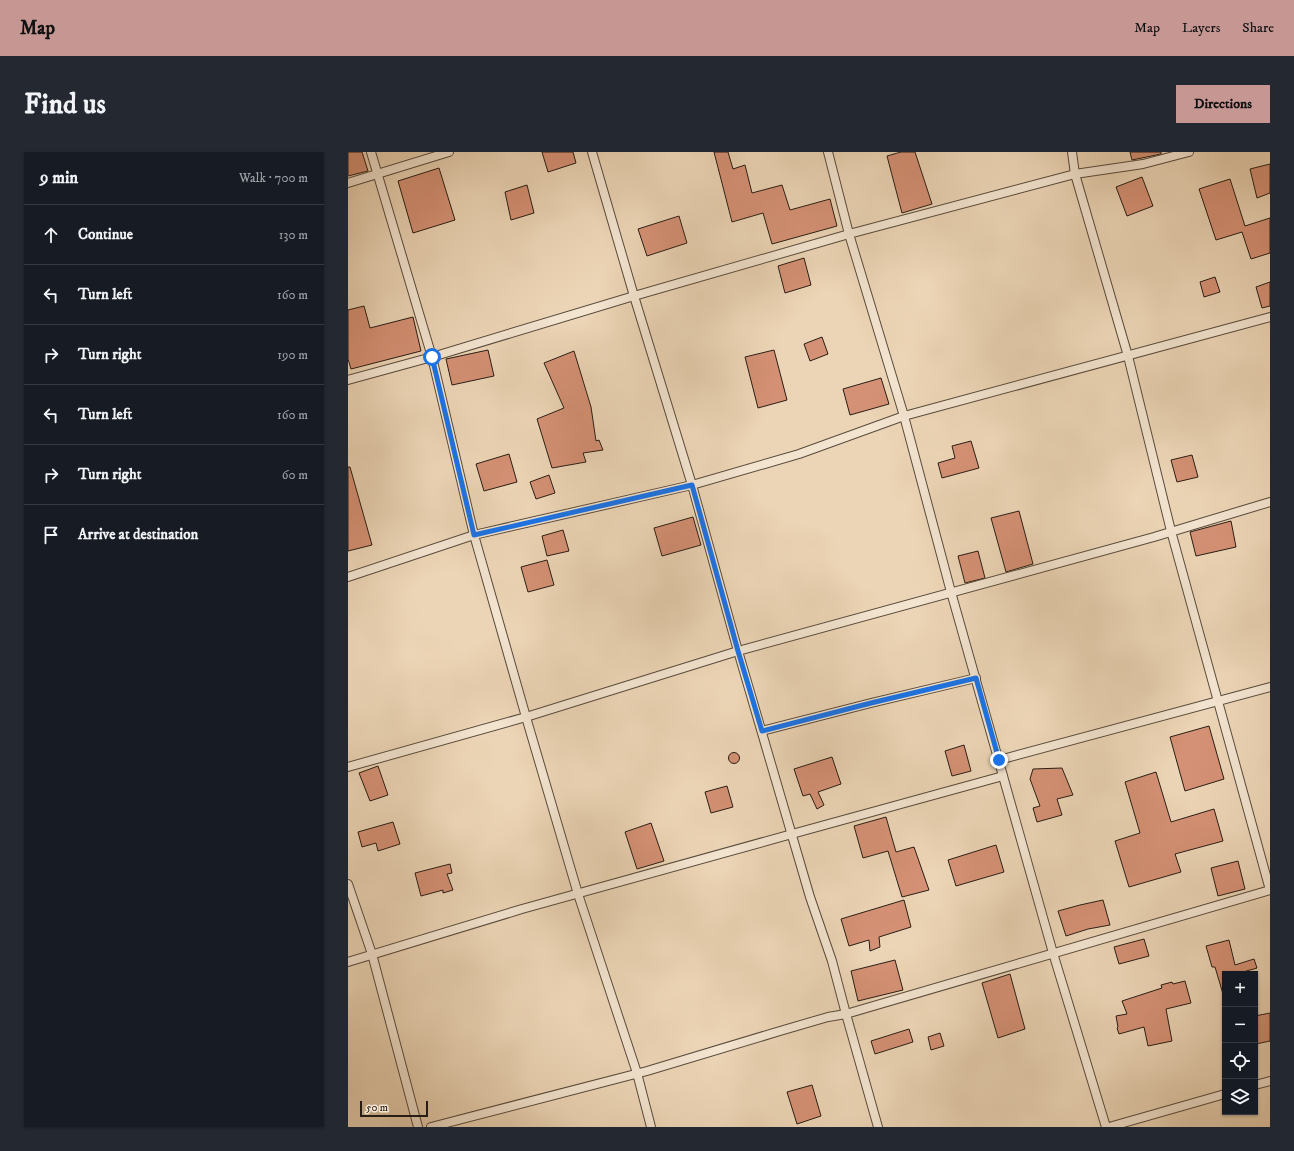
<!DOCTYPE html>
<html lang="en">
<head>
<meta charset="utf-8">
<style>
  body { margin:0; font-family:"IM FELL DW Pica",serif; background:#242831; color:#f1f3f6 }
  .controls { position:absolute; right:12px; bottom:12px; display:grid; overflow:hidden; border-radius:0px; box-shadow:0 1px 3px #0004 }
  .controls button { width:36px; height:36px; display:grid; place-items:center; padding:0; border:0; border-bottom:1px solid #363941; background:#171b24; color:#f1f3f6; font:20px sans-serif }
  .scale { position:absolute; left:12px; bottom:10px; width:68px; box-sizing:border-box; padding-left:4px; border:2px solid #281d14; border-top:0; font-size:11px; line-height:14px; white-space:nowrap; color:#281d14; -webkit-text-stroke:3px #f3e4d0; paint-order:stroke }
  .stop { position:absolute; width:12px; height:12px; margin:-9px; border:3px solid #1a73e8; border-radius:50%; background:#fff }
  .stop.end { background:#1a73e8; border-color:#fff; box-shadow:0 1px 4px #0008 }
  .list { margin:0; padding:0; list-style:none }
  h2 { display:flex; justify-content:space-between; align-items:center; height:52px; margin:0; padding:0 16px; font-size:17px }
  h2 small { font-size:13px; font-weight:400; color:#9ea1a6 }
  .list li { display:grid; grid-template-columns:26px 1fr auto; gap:12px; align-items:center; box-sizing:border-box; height:60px; padding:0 16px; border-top:1px solid #363941 }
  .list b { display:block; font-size:15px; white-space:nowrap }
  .list em { font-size:13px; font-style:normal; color:#9ea1a6 }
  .icon { flex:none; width:22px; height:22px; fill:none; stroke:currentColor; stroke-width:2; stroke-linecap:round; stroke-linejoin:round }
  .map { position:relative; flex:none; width:922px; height:975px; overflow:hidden; border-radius:0px }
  header { display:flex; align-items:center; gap:24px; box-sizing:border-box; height:56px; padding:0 20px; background:#c59692; color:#111 }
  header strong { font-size:19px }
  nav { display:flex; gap:22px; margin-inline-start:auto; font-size:14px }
  .intro { display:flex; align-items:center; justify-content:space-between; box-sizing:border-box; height:96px; padding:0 24px }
  h1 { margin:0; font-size:28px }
  .button { padding:10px 18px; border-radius:0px; background:#c59692; color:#111; font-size:14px; font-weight:700 }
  main { display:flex; gap:24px; padding:0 24px }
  aside { flex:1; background:#171b24; border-radius:0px; box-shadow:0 1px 3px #0004 }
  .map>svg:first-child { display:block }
  .building { fill:#d59175; stroke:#281d14 }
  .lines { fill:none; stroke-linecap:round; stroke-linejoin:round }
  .minor-casing { stroke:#594b3c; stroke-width:10 }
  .minor { stroke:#f3e4d0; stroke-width:8 }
  .route { stroke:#1a73e8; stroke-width:5 }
</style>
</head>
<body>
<header>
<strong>Map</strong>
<nav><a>Map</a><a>Layers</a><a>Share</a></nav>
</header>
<div class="intro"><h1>Find us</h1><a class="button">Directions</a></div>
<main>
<aside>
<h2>9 min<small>Walk · 700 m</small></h2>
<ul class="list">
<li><svg class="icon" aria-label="ahead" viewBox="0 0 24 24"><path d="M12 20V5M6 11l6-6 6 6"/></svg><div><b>Continue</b></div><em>130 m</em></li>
<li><svg class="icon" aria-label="left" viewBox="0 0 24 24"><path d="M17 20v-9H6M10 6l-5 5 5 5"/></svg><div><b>Turn left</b></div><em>160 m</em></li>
<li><svg class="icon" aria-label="right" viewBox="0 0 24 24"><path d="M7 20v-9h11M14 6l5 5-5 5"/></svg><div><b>Turn right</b></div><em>190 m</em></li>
<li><svg class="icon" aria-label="left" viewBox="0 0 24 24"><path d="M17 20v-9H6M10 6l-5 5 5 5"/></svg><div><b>Turn left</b></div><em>160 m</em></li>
<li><svg class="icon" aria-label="right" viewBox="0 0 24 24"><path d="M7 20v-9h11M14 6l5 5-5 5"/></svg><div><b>Turn right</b></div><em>60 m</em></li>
<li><svg class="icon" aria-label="arrive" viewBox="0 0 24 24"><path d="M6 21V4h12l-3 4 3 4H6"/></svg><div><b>Arrive at destination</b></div></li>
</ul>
</aside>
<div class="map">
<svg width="922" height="975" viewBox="0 0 922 975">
  <rect width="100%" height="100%" fill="#ecd5b6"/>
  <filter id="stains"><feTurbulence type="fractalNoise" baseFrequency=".005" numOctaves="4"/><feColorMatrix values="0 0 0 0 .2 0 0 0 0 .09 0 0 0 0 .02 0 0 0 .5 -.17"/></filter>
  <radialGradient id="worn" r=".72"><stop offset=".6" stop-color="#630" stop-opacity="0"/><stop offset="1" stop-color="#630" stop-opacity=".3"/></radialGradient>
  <g class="building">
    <path d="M0,0H14L20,19L0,24Z"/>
    <path d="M194,0H225L228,11L200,20Z"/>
    <path d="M366,0H380L385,17L397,13L404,41L434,33L442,58L482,47L489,74L424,92L415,61L384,70Z"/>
    <path d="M553,0H567L584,52L554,61L539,4Z"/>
    <path d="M782,0H813V2L784,8Z"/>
    <path d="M922,12V41L909,46L902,17Z"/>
    <path d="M91,16L107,68L65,81L50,29Z"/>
    <path d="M794,25L805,54L779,64L768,35Z"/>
    <path d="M882,27L897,74L922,66V101L903,107L894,80L868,88L851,37Z"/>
    <path d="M179,33L186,61L163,68L157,40Z"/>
    <path d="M331,64L339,91L299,104L290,77Z"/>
    <path d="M456,106L463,133L437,141L430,114Z"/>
    <path d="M867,125L872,140L856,145L852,130Z"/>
    <path d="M922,130V154L914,156L908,135Z"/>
    <path d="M16,154L22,176L65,165L73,199L3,217L0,207V158Z"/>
    <path d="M474,185L480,202L462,209L456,192Z"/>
    <path d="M140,198L146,224L104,233L98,207Z"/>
    <path d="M426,198L439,248L410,256L397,205Z"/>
    <path d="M226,199L243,255L248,289L251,288L255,298L235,301L238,310L204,316L189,267L216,256L196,211Z"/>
    <path d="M533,226L541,252L502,263L495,237Z"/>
    <path d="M623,289L631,316L594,326L590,311L607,306L604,294Z"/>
    <path d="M161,302L169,330L136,339L128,312Z"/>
    <path d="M844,303L850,325L829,330L823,308Z"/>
    <path d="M0,315H2L24,393L0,399Z"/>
    <path d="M201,323L207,341L188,347L182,330Z"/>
    <path d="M671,359L685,412L658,420L643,366Z"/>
    <path d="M345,365L353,393L314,404L306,376Z"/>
    <path d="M883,369L888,395L848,404L842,380Z"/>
    <path d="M215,378L221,399L199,404L194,384Z"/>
    <path d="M630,399L637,426L617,431L610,404Z"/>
    <path d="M199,408L206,433L180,440L173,415Z"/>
    <path d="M861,574L876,627L837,639L822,585Z"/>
    <path d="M616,593L623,619L604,624L597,599Z"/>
    <circle cx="386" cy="606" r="5.5"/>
    <path d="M484,605L493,632L470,640L476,653L469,657L462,642L455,644L446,617Z"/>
    <path d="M30,614L40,643L22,649L11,621Z"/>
    <path d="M714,616L725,643L709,647L714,663L689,670L685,656L692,654L682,627L685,617Z"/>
    <path d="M808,620L823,670L866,657L875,689L827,702L833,720L781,735L767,689L792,681L777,630Z"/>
    <path d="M379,634L385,655L363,661L357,640Z"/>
    <path d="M538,665L548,700L566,695L581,738L554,745L540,699L515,706L506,674Z"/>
    <path d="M45,670L52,692L30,699L28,691L14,695L10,680Z"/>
    <path d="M303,671L316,709L289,717L277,680Z"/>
    <path d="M648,693L656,720L608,734L600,708Z"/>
    <path d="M890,709L897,737L870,744L863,716Z"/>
    <path d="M102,712L104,721L99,722L105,738L95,741V738L73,744L67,721Z"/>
    <path d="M556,748L563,775L531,785L532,795L522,799L521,788L501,794L493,767Z"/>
    <path d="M755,748L762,773L740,777L718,784L710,759L732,753Z"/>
    <path d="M796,787L801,804L771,812L766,795Z"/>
    <path d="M881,788L887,813L906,807L909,816L888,822H877V842H875L867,815H864L858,794Z"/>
    <path d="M547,808L555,838L510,849L503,819Z"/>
    <path d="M662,822L677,877L650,886L634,831Z"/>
    <path d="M837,829L843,851L818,857L824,889L800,894L796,875L771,882L769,876L770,875L768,864L779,862L774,849L814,836L813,833L824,830L825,832Z"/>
    <path d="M922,861V889L908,892L907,887V864Z"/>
    <path d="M561,877L565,890L527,902L523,889Z"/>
    <path d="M592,881L596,894L583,898L580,885Z"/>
    <path d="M464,933L473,964L449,972L439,940Z"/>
  </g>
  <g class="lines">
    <g class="minor-casing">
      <g id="minor">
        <path d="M23,0L84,205L126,383L178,565L230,742L289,921L303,975"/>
        <path d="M244,0L286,144L344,333L390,499L462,745L484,809L498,862L530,975"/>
        <path d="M480,0L501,82L556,264L603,440L705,801L758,975"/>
        <path d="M724,0L727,22L780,204L823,379L922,738"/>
        <path d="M0,31L101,0"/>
        <path d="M0,228L84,205L286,144L501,82L727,22L795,12L841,0"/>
        <path d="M0,425L126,383L344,333L451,302L556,264L922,165"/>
        <path d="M414,579L523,551L628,526"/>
        <path d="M651,608L922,535"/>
        <path d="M0,615L178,565L390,499L806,385L922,350"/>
        <path d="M0,732L24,802L70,975"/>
        <path d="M0,810L174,757L444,682L655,624"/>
        <path d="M907,933L922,929"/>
        <path d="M83,975L299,919L432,879L480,865L498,862L922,738"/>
        <path d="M761,975L877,942"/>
      </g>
    </g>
    <use href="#minor" class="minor"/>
  </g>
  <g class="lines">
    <path class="route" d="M84,205L126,383L344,333L390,499L414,579L523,551L628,526L651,608"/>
  </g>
  <rect width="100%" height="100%" filter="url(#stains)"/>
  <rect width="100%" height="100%" fill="url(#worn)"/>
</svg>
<div class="controls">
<button>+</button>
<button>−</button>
<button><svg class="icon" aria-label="locate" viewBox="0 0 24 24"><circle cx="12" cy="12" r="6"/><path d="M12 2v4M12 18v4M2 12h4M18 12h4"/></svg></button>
<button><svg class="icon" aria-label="layers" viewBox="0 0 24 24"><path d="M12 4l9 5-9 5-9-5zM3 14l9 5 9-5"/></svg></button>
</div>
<div class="scale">50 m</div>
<div class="stop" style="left:84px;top:205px"></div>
<div class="stop end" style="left:651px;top:608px"></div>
</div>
</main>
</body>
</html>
